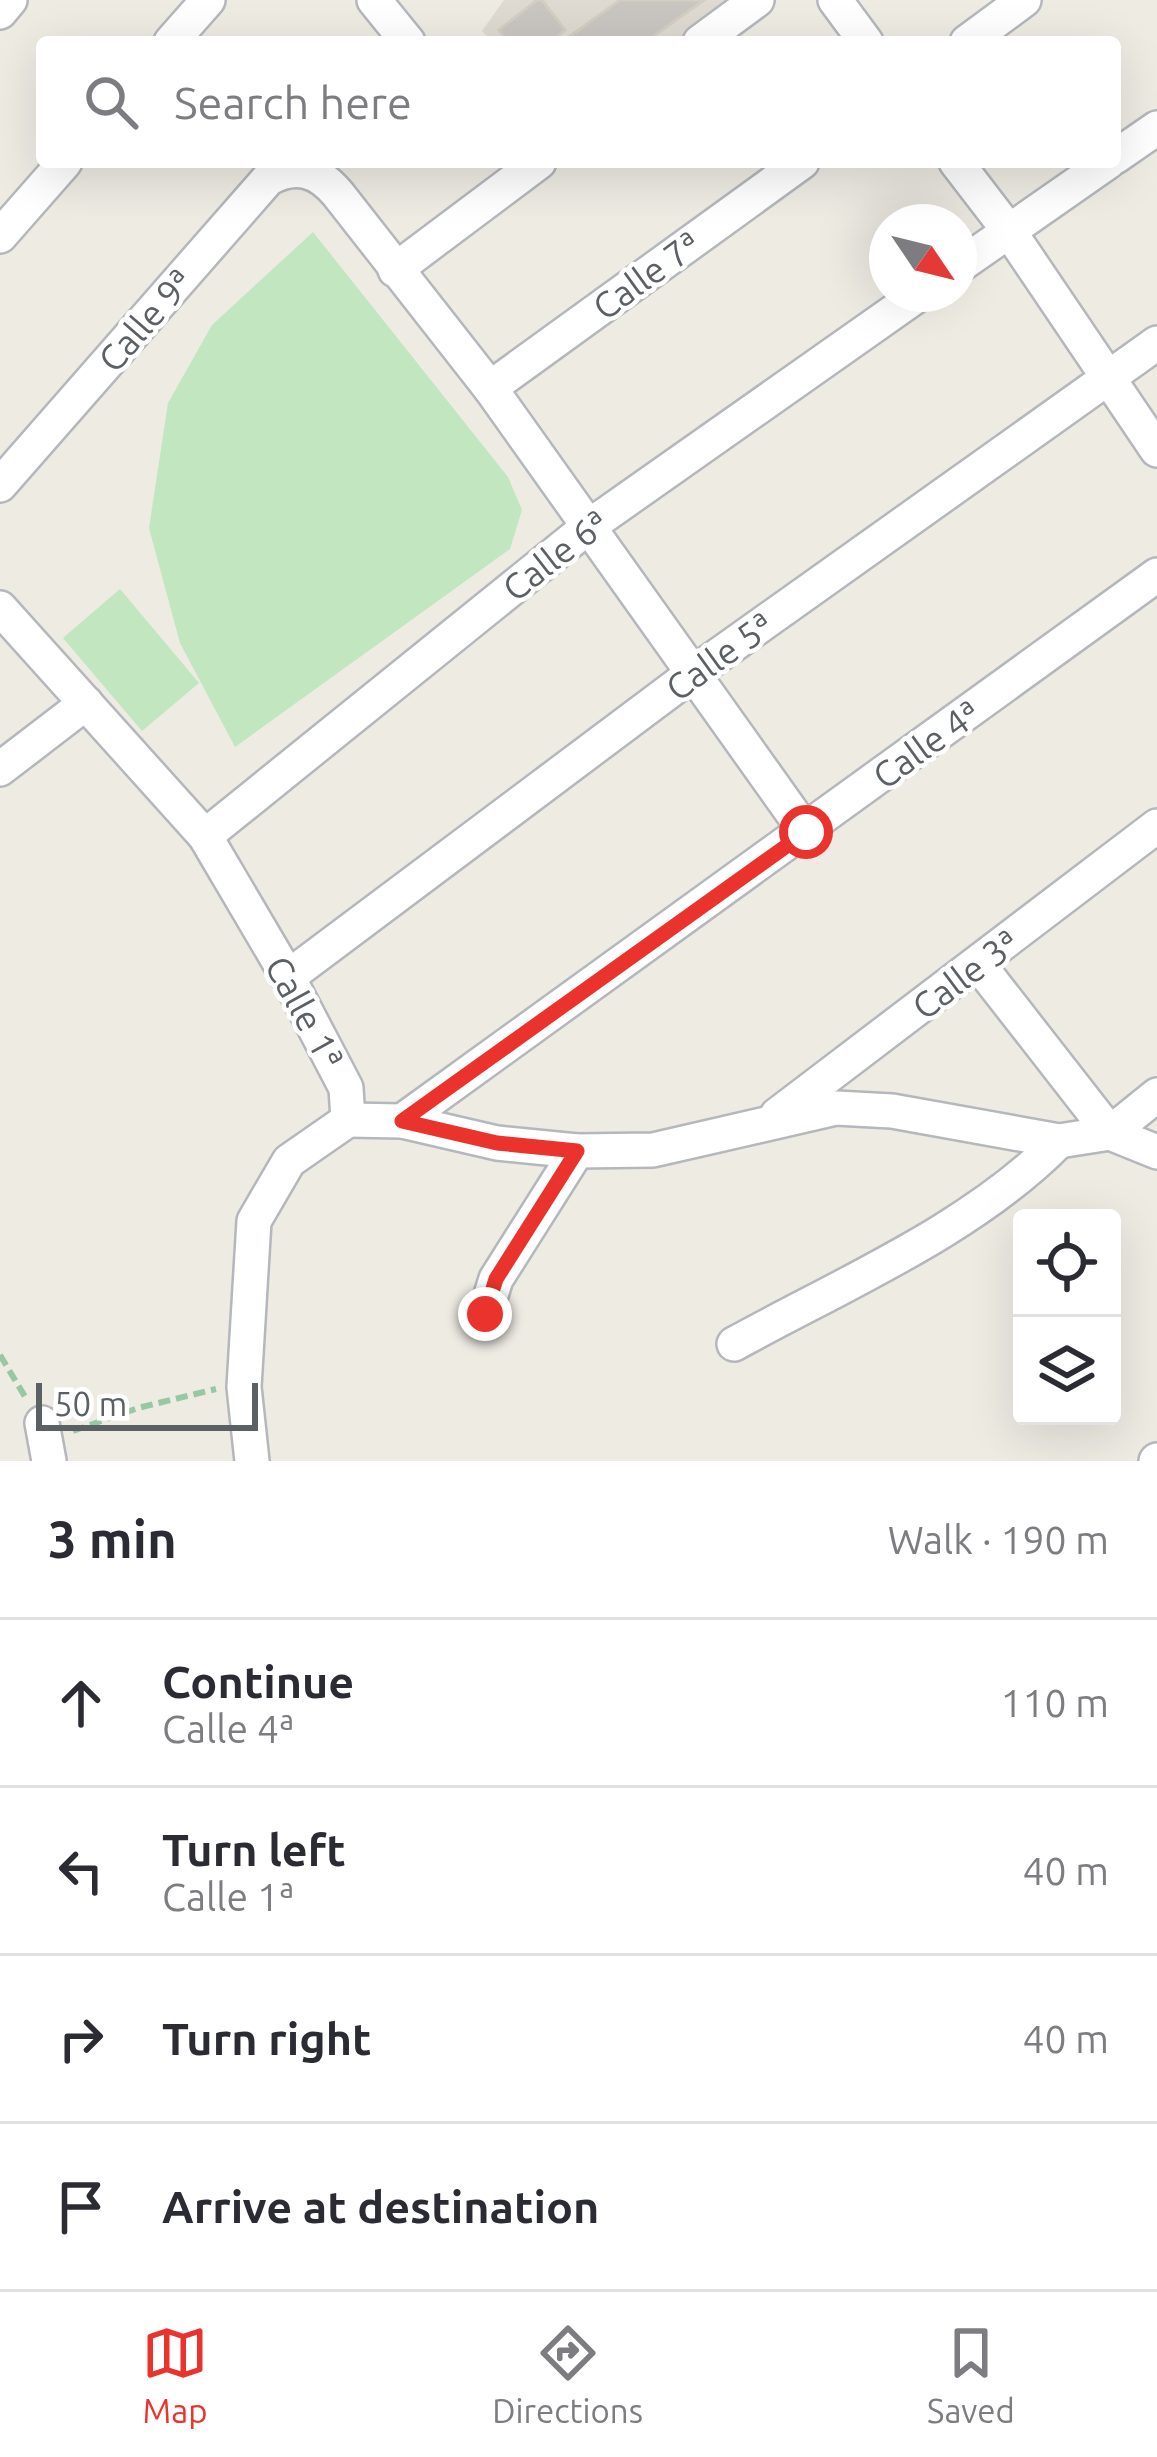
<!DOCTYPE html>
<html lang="en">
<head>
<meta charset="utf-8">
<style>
  body { margin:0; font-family:Ubuntu,sans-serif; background:#f2f2f3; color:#2b2b33 }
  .controls { position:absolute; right:36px; bottom:36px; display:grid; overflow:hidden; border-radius:12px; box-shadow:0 12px 48px #0002 }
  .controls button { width:108px; height:108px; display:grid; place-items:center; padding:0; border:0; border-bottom:3px solid #e1e1e2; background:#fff; color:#2b2b33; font:60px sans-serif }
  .compass { position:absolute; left:869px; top:204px; width:108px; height:108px; border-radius:50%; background:#fff; box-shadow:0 12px 48px #0002; rotate:125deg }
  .scale { position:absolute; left:36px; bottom:30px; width:222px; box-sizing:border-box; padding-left:12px; border:6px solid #5b6064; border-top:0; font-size:33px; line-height:42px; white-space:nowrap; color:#5b6064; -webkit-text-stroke:9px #fff; paint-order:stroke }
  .stop { position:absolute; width:36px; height:36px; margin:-27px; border:9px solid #ea332d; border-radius:50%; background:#fff }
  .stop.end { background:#ea332d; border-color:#fff; box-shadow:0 3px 12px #0008 }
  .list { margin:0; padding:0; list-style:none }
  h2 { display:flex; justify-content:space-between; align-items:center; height:156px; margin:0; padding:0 48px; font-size:51px }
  h2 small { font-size:39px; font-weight:400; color:#7c7c81 }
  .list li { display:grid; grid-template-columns:78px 1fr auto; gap:36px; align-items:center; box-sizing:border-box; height:168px; padding:0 48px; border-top:3px solid #e1e1e2 }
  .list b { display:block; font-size:45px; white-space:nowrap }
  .list p { margin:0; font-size:39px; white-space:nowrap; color:#7c7c81 }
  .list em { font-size:39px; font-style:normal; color:#7c7c81 }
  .icon { flex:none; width:66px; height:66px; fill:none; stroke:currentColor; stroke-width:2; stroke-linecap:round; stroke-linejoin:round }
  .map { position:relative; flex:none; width:1157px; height:1461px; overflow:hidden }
  .search { position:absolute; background:#fff; box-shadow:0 12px 48px #0002; left:36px; right:36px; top:36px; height:132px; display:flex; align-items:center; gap:30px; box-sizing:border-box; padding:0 42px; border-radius:12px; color:#7c7c81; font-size:45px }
  .sheet { height:828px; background:#fff }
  nav { display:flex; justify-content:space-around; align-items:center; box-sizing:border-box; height:168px; border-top:3px solid #e1e1e2; background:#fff; font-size:33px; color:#7c7c81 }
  nav a { display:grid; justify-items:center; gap:6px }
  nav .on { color:#ea332d }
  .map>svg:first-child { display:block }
  .education { fill:#dedad1 }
  .green { fill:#c1e6c0 }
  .building { fill:#c9c6c1; stroke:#d3cdc2; stroke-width:3 }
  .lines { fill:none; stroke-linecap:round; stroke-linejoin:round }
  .street-casing { stroke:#b4b7bb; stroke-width:38 }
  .path { stroke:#99c7a4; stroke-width:6; stroke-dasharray:12 6; stroke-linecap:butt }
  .street { stroke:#fff; stroke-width:33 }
  .route { stroke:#ea332d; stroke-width:15 }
  .labels { text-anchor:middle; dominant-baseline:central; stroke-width:9; stroke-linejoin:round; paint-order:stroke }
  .street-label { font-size:36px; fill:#5b6064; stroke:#fff }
</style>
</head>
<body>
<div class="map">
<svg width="1157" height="1461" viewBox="0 0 1157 1461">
  <rect width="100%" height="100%" fill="#eeebe3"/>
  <path class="education" d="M504,0H735L680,42H492L482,31Z"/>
  <g class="green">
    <path d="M313,232L508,477L522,510L510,549L235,747L180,643L149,528L168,403L212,325Z"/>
    <path d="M120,589L199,683L142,731L63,638Z"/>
  </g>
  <g class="building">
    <path d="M537,0H542L565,30L550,42H508L499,30Z"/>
    <path d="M620,0H704L645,42H562Z"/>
  </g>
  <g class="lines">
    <g class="street-casing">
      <g id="street">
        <path d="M374,0L408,42"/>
        <path d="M835,0L866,42"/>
        <path d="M0,12L10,0"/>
        <path d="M171,42L208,0"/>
        <path d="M700,42L757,0"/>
        <path d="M967,42L1024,0"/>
        <path d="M1115,157L1157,128"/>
        <path d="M956,162L1009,231L1157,450"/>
        <path d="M0,236L65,162"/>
        <path d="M959,266L1108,162"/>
        <path d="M395,270L539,162"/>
        <path d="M490,388L802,162"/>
        <path d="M0,485L268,179C295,163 318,170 338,194L490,388L806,832"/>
        <path d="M0,608L205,836L288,977L346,1088L348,1120"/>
        <path d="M0,769L86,703"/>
        <path d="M205,836L588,527L919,294"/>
        <path d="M979,965L1110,1133L1157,1095"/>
        <path d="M288,977L695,672L1157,343"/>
        <path d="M777,1115L1157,826"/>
        <path d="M348,1120L402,1121L497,1143L577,1151L653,1150L836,1108L892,1111L1059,1141L1110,1133L1157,1152"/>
        <path d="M402,1121L1157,575"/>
        <path d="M485,1314L496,1279L577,1151"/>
        <path d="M734,1344C841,1285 973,1229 1059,1141"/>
        <path d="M42,1423L49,1461"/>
        <path d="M252,1461L244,1387L254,1221L289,1161L348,1120"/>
        <path d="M1156,1461L1157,1460"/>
      </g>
    </g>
    <g class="path">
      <path d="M0,1355L27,1400"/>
      <path d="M73,1431L138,1408L216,1389"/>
    </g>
    <use href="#street" class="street"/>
  </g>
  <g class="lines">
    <path class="route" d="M485,1314L496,1279L577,1151L497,1143L402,1121L806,832"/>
  </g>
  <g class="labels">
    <g class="street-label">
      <text transform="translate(646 275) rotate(-36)">Calle 7ª</text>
      <text transform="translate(145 320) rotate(-49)">Calle 9ª</text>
      <text transform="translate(555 555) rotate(-38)">Calle 6ª</text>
      <text transform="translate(719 656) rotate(-36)">Calle 5ª</text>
      <text transform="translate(926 744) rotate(-36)">Calle 4ª</text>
      <text transform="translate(965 974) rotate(-37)">Calle 3ª</text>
      <text transform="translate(305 1012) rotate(61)">Calle 1ª</text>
    </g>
  </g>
</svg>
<div class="controls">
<button><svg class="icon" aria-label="locate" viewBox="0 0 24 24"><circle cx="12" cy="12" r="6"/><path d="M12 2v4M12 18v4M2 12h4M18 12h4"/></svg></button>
<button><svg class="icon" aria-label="layers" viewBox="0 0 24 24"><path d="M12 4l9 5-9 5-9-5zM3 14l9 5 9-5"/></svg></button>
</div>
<svg class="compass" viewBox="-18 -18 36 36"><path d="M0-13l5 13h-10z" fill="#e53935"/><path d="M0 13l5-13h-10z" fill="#7c7c81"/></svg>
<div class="scale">50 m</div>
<div class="stop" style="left:806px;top:832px"></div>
<div class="stop end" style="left:485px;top:1314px"></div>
<div class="search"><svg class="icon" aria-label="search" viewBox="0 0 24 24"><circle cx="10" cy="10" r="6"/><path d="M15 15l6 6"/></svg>Search here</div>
</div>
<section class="sheet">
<h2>3 min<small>Walk · 190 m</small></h2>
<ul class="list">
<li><svg class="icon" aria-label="ahead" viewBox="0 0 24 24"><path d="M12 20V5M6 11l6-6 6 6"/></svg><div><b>Continue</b><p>Calle 4ª</p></div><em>110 m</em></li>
<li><svg class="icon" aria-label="left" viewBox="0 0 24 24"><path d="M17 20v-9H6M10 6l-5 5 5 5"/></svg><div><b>Turn left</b><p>Calle 1ª</p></div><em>40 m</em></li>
<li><svg class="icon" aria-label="right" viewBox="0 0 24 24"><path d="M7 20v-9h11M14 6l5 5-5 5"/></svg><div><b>Turn right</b></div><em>40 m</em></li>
<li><svg class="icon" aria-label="arrive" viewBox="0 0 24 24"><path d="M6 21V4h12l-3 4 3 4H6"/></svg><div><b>Arrive at destination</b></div></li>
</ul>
</section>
<nav>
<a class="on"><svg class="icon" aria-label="map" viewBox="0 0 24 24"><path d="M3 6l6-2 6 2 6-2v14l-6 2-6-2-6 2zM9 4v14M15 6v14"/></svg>Map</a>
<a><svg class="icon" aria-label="directions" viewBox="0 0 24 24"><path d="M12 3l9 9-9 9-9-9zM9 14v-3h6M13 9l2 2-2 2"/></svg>Directions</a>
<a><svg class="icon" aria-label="saved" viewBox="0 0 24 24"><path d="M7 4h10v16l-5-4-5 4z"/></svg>Saved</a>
</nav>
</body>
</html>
